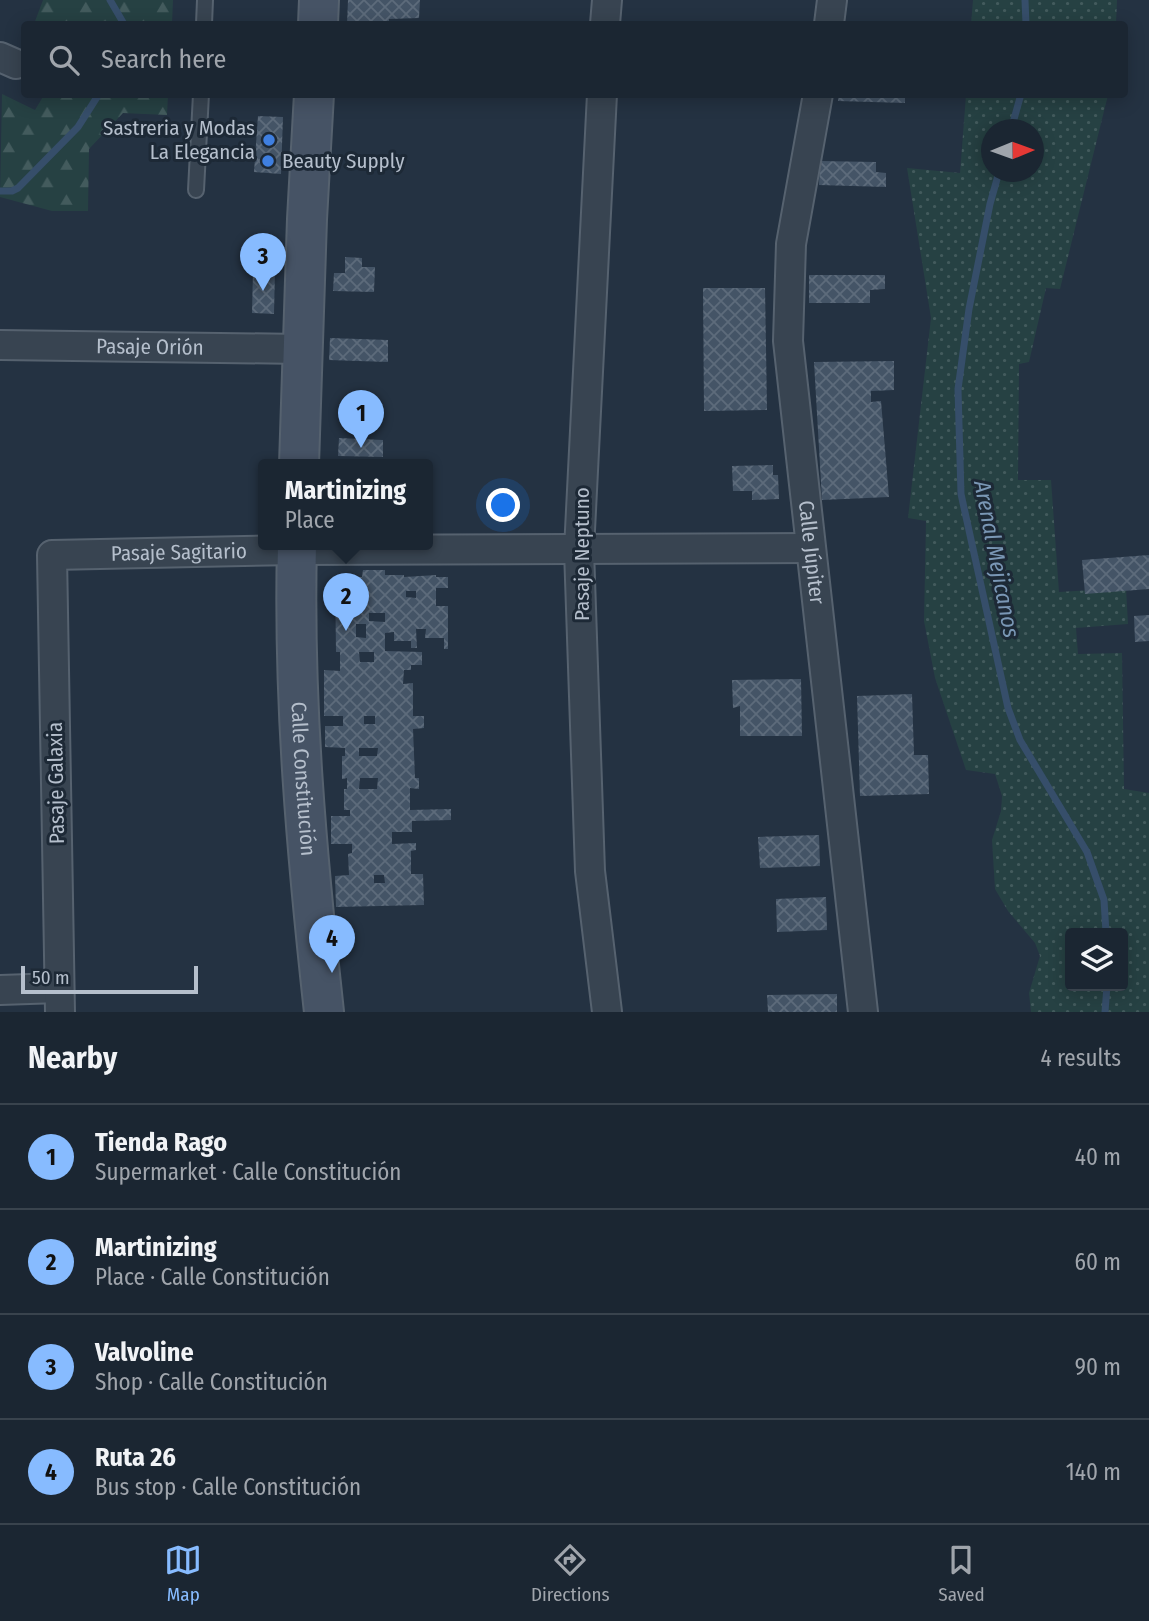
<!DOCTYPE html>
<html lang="en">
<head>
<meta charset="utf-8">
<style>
  body { margin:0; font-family:"Fira Sans Condensed",sans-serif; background:#28323e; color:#f1f3f6 }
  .controls { position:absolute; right:21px; bottom:21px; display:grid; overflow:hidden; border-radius:7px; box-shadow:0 4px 18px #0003 }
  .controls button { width:63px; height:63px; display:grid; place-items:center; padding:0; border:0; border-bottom:2px solid #39434d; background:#1b2632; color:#f1f3f6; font:35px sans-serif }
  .compass { position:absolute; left:981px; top:119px; width:63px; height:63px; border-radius:50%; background:#1b2632; box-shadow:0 4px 18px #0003; rotate:89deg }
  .scale { position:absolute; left:21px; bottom:18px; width:177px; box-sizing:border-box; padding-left:7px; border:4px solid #b5bfcc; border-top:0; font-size:19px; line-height:24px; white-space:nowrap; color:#b5bfcc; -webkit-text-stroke:5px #1d2936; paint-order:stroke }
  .you { position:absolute; left:504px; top:506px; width:24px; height:24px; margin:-18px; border:5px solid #fff; border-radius:50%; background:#1a73e8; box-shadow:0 0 0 10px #1a73e833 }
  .badge { display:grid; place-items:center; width:46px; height:46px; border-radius:50%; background:#87bbff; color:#111; font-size:23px; font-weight:700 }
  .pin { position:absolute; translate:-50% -58px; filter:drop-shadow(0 2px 4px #0008) }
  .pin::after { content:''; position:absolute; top:37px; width:24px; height:21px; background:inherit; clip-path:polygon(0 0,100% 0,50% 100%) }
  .popup { position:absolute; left:258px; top:459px; width:175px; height:91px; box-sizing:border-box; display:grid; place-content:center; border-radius:7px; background:#1b2632; filter:drop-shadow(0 2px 5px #0005); font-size:23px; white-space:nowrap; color:#a0a5ac }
  .popup b { font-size:26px; color:#f1f3f6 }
  .popup::after { content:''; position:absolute; left:50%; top:100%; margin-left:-14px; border:14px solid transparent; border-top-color:#1b2632 }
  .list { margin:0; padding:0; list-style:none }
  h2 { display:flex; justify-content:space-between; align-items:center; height:91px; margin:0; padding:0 28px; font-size:30px }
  h2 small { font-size:23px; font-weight:400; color:#a0a5ac }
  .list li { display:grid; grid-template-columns:46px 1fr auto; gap:21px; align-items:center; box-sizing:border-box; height:105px; padding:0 28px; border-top:2px solid #39434d }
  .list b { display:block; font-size:26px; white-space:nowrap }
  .list p { margin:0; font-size:23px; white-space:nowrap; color:#a0a5ac }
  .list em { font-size:23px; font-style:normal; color:#a0a5ac }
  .icon { flex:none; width:38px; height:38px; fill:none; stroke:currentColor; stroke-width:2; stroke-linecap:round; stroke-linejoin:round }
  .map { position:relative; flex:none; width:1149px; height:1012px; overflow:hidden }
  .search { position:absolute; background:#1b2632; box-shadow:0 4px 18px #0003; left:21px; right:21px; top:21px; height:77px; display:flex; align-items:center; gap:18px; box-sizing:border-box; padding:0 24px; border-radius:7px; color:#a0a5ac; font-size:26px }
  .sheet { height:511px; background:#1b2632 }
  nav { display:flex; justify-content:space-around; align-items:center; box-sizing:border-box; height:98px; border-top:2px solid #39434d; background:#1b2632; font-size:19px; color:#a0a5ac }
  nav a { display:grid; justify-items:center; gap:4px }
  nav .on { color:#87bbff }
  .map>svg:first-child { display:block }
  .forest { fill:url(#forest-firs) }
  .park { fill:url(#park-dots); fill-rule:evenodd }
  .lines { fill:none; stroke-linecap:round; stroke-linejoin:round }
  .stream { stroke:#364e6a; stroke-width:7 }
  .building { fill:url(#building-cross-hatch); fill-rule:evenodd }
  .service-casing { stroke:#56626f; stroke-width:18 }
  .minor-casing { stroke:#56626f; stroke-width:32 }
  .secondary-casing { stroke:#56626f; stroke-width:42 }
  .service { stroke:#384451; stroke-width:14 }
  .minor { stroke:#384451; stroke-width:28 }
  .secondary { stroke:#465365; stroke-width:38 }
  .shop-dot { fill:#3f7fe0; stroke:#1d2936; stroke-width:2.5 }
  .labels { text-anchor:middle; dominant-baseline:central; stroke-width:6; stroke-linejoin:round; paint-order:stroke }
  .poi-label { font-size:21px; fill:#b5bfcc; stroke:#1d2936; text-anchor:end }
  .street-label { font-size:21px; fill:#b5bfcc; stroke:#1d2936 }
  .water-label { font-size:23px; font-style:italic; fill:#7a97b5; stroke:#1d2936 }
</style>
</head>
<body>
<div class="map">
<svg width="1149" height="1012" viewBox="0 0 1149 1012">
  <defs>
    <pattern id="forest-firs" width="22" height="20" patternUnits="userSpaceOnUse" patternTransform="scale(1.75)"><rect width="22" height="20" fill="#264143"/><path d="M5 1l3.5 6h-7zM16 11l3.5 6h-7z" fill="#435b5d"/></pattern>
    <pattern id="park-dots" width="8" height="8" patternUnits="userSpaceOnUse" patternTransform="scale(1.75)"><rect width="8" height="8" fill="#264143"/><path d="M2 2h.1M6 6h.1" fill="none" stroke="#435b5d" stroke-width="1.8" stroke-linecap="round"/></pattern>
    <pattern id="building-cross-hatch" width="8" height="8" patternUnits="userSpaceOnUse" patternTransform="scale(1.75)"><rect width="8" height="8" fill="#445466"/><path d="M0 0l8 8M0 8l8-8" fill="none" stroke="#5d6b7b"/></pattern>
  </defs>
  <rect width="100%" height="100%" fill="#243242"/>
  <g class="forest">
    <path d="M43,0H173L172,24H34Z"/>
    <path d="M2,94L35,110L44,95H168L167,115L123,113L89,149L88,211H52L0,197Z"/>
  </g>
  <g class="park">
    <path d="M973,0H1117L1116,24H971Z"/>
    <path d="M966,95H1108L1060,289L1046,288L1029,362L1019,364L1018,480H1051L1059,592L1126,588L1128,624L1076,628L1078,654L1122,653L1124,789L1149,793V1012H1031L1029,993L1040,956L1035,943L1008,911L995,889L992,840L1001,811L1002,796L995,774L966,770L935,678L924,621L926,521L908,518L931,318L907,168L960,173ZM992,130H1034V172H992ZM1070,933H1123V986H1070Z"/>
  </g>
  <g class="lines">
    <g class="stream">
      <path d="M110,0L124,24"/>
      <path d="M1025,0L1026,24"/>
      <path d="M1011,130L1021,94"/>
      <path d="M999,172L990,204L969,309L958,389L961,494L1008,708L1020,740L1087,852L1104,900L1106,933"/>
      <path d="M0,191H12L18,188L78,127L99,94"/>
      <path d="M1105,1012L1107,986"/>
    </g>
  </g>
  <g class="building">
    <path d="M348,0H420L419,18L389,19V24H347Z"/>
    <path d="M839,94H905V103L838,101Z"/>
    <path d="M258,116L283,117L281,174L254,172Z"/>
    <path d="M820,161L876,162V172L886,173V187L819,185Z"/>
    <path d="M345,257L362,258V267H375L374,292L333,291L334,273H345Z"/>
    <path d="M253,269H275L274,314L252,313Z"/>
    <path d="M809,275H885V289L870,290V303H809Z"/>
    <path d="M703,288H765L767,410L704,411Z"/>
    <path d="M330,338L388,340V362L329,360Z"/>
    <path d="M894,361V390L871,391V402L881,401L889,497L822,500L814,362Z"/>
    <path d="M339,438L383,440V457L338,456Z"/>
    <path d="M773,465V475H778L779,499L752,500V491H733L732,466Z"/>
    <path d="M1149,555V589L1085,594L1082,560Z"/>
    <path d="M363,570H385V575H404V577L436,575V577H448V588H436V606H448V649H444V638H425L426,629H416L417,648H411V641H394V632L385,633V651L422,652V665H411V670H404L403,684L413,683V716H424V728L413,729L415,778H419V789L410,788V810L451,809V820L412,821V832H392V844L416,843V850L411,851V874H423L424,905L336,907L335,876L349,875L348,854L352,853V844H331V816H350V810H344V789H347V778L342,779V756H345V748L325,747V726H343V716H324V670L340,671V652H336L335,577H362ZM406,591H416V598L406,597ZM369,613H385V622L369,621ZM356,624H366V638L356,637ZM359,652H374V662H360ZM364,716H375V724H364ZM359,748H378L377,756H359ZM360,778H378L377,789H359ZM374,875H384L385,883H374Z"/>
    <path d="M1149,615V641L1135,642L1134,616Z"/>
    <path d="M801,679L802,736H740V706L733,708L732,680Z"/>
    <path d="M912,694L914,755H928L929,794L860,796L857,696Z"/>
    <path d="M819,835L820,866L760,868L758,837Z"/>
    <path d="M826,897L827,930L777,932L776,899Z"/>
    <path d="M837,994V1012H768L767,995Z"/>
  </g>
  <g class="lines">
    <g class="service-casing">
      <g id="service">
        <path d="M204,24L205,0"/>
        <path d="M196,190L201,94"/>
      </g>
    </g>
    <g class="minor-casing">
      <g id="minor">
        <path d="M605,24L607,0"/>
        <path d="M829,24L832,0"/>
        <path d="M0,57L16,64"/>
        <path d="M602,94L579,550L590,871L607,1012"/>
        <path id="s1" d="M818,94L791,244L788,341L863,1012"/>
        <path id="s2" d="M0,345L302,349"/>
        <path d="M0,990L59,988"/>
        <path id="s3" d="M60,1012L52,555L296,550L810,548"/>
      </g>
    </g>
    <g class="secondary-casing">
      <g id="secondary">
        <path d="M318,24L319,0"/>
        <path d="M299,465L307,219L314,94"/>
        <path id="s4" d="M297,545C293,702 307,857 324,1012"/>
      </g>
    </g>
    <use href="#service" class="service"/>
    <use href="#minor" class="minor"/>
    <use href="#secondary" class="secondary"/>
  </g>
  <g class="shop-dot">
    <circle cx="269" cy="140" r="7"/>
    <circle cx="268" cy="161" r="7"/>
  </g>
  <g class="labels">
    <g class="poi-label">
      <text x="255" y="128">Sastreria y Modas<tspan x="255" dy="24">La Elegancia</tspan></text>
      <text x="282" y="161" text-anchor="start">Beauty Supply</text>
    </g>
    <g class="street-label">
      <text stroke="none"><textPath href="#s2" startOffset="150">Pasaje Orión</textPath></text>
      <text stroke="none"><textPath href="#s3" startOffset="584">Pasaje Sagitario</textPath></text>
      <text stroke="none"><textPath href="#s1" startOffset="462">Calle Júpiter</textPath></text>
      <text transform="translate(582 554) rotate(-90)">Pasaje Neptuno</text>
      <text stroke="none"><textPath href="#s4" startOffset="234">Calle Constitución</textPath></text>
      <text transform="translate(56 783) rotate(-91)">Pasaje Galaxia</text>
    </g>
    <g class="water-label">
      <text transform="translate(997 559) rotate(79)">Arenal Mejicanos</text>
    </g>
  </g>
</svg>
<div class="controls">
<button><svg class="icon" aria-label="layers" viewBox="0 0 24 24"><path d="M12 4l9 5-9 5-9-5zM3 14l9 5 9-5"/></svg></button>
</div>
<svg class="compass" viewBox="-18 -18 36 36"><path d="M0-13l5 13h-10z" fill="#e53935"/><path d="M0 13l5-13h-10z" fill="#a0a5ac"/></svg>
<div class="scale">50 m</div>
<div class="you"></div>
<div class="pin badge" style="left:361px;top:448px">1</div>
<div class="pin badge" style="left:346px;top:631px">2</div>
<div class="popup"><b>Martinizing</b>Place</div>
<div class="pin badge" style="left:263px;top:291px">3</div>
<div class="pin badge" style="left:332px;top:973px">4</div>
<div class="search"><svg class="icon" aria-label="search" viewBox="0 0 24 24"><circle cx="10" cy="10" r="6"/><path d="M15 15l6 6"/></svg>Search here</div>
</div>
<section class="sheet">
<h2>Nearby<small>4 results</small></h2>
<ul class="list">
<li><span class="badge">1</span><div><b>Tienda Rago</b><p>Supermarket · Calle Constitución</p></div><em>40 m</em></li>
<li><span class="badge">2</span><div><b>Martinizing</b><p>Place · Calle Constitución</p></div><em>60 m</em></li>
<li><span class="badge">3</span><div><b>Valvoline</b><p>Shop · Calle Constitución</p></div><em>90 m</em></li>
<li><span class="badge">4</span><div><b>Ruta 26</b><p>Bus stop · Calle Constitución</p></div><em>140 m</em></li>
</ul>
</section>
<nav>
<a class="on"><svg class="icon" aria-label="map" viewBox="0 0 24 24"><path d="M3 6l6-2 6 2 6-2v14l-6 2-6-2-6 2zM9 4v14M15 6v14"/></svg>Map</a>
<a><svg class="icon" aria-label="directions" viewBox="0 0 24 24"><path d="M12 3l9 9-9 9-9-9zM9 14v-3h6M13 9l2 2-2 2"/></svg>Directions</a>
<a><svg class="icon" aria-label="saved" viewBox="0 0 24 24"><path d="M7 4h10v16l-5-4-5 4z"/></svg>Saved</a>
</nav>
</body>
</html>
